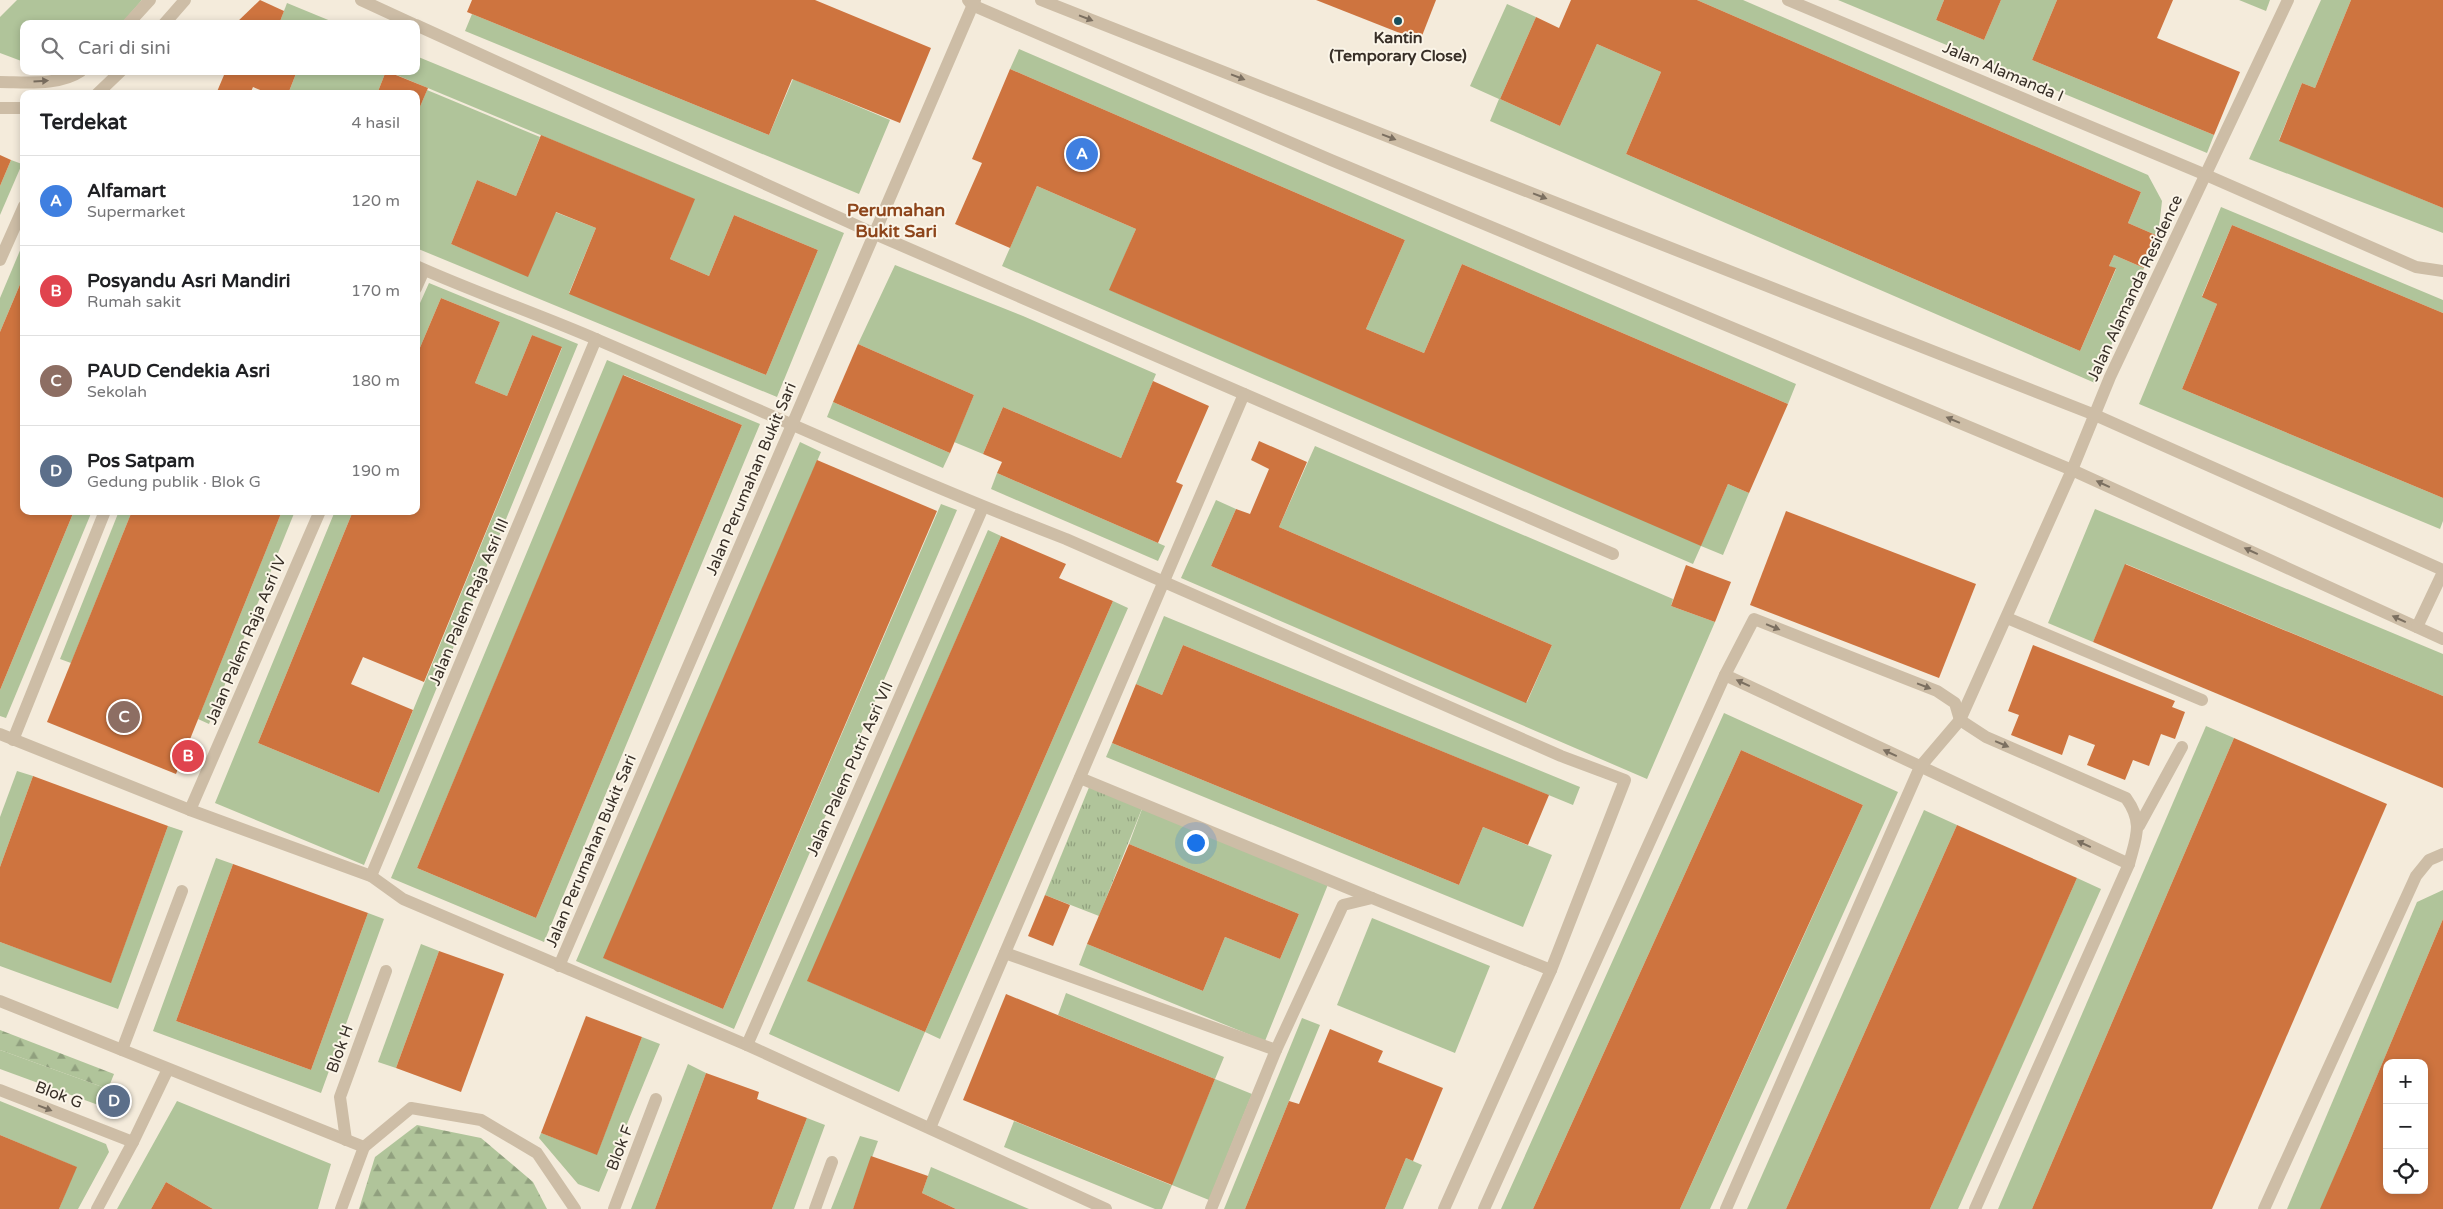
<!DOCTYPE html>
<html lang="id">
<head>
<meta charset="utf-8">
<style>
  body { margin:0; font-family:"Varela Round",sans-serif; background:#f2f2f2; color:#202124 }
  .controls { position:absolute; right:15px; bottom:15px; display:grid; overflow:hidden; border-radius:10px; box-shadow:0 2px 8px #0003 }
  .controls button { width:45px; height:45px; display:grid; place-items:center; padding:0; border:0; border-bottom:1px solid #e0e0e0; background:#fff; color:#202124; font:25px sans-serif }
  .you { position:absolute; left:1195px; top:842px; width:18px; height:18px; margin:-12px; border:4px solid #fff; border-radius:50%; background:#1a73e8; box-shadow:0 0 0 8px #1a73e833 }
  .badge { display:grid; place-items:center; width:32px; height:32px; border-radius:50%; background:#0b8043; color:#fff; font-size:16px; font-weight:700 }
  .pin { position:absolute; translate:-50% -50%; border:2px solid #fff; box-shadow:0 1px 5px #0006 }
  .list { margin:0; padding:0; list-style:none }
  h2 { display:flex; justify-content:space-between; align-items:center; height:65px; margin:0; padding:0 20px; font-size:21px }
  h2 small { font-size:16px; font-weight:400; color:#757577 }
  .list li { display:grid; grid-template-columns:32px 1fr auto; gap:15px; align-items:center; box-sizing:border-box; height:90px; padding:0 20px; border-top:1px solid #e0e0e0 }
  .list b { display:block; font-size:19px; white-space:nowrap }
  .list p { margin:0; font-size:16px; white-space:nowrap; color:#757577 }
  .list em { font-size:16px; font-style:normal; color:#757577 }
  .icon { flex:none; width:28px; height:28px; fill:none; stroke:currentColor; stroke-width:2; stroke-linecap:round; stroke-linejoin:round }
  .map { position:relative; flex:none; width:2443px; height:1209px; overflow:hidden }
  .search { position:absolute; background:#fff; box-shadow:0 2px 8px #0003; left:20px; top:20px; width:400px; height:55px; display:flex; align-items:center; gap:12px; box-sizing:border-box; padding:0 18px; border-radius:10px; color:#757577; font-size:19px }
  .panel { position:absolute; background:#fff; box-shadow:0 2px 8px #0003; left:20px; top:90px; width:400px; height:425px; border-radius:10px }
  .map>svg:first-child { display:block }
  .green { fill:#b0c49a; fill-rule:evenodd }
  .forest { fill:url(#forest-firs) }
  .park { fill:url(#park-tufts) }
  .building { fill:#ce743f; fill-rule:evenodd }
  .lines { fill:none; stroke-linecap:round; stroke-linejoin:round }
  .street { stroke:#cdbda6; stroke-width:12 }
  .oneway { fill:#7b6f60 }
  .poi-dot { fill:#1a505d; stroke:#fbf5e8; stroke-width:2 }
  .labels { text-anchor:middle; dominant-baseline:central; stroke-width:4; stroke-linejoin:round; paint-order:stroke }
  .poi-label { font-size:16px; font-weight:bold; fill:#382f27; stroke:#fbf5e8 }
  .street-label { font-size:16px; fill:#382f27; stroke:#fbf5e8 }
  .neighbourhood-label { font-size:18px; font-weight:bold; fill:#8d451b; stroke:#fbf5e8 }
</style>
</head>
<body>
<div class="map">
<svg width="2443" height="1209" viewBox="0 0 2443 1209">
  <defs>
    <pattern id="forest-firs" width="22" height="20" patternUnits="userSpaceOnUse" patternTransform="scale(1.25)"><rect width="22" height="20" fill="#b0c49a"/><path d="M5 1l3.5 6h-7zM16 11l3.5 6h-7z" fill="#90a07e"/></pattern>
    <pattern id="park-tufts" width="24" height="20" patternUnits="userSpaceOnUse" patternTransform="scale(1.25)"><rect width="24" height="20" fill="#b0c49a"/><path d="M3 7l-1-3M5 7V3M7 7l1-3M15 17l-1-3M17 17v-4M19 17l1-3" fill="none" stroke="#90a07e"/></pattern>
  </defs>
  <rect width="100%" height="100%" fill="#f4ebdb"/>
  <g class="green">
    <path d="M17,0H142L121,24H24V62L0,53V17Z"/>
    <path d="M1697,0H1743L2148,175L2162,201L2158,236L2128,223L2141,192Z"/>
    <path d="M1838,0H1944L1936,20L1984,40L2001,0H2057L2032,60L2214,135L2207,153Z"/>
    <path d="M2239,0H2270L2266,11Z"/>
    <path d="M2321,0H2351L2315,88L2302,83L2279,140L2443,208V233L2249,159Z"/>
    <path d="M287,3L338,24H279Z"/>
    <path d="M1507,4L1536,17L1500,99L1560,126L1597,44L1661,72L1626,154L2080,351L2116,269L2109,266L2114,255L2144,268L2095,383L1490,121L1499,99L1470,86Z"/>
    <path d="M472,14L769,135L793,79L890,120L859,194L465,31Z"/>
    <path d="M1019,49L1796,384L1788,404L1462,264L1424,353L1366,329L1405,240L1010,69Z"/>
    <path d="M416,56L844,233L777,397L416,248V116L427,90L540,137L516,196L477,180L451,244L528,276L555,212L596,228L569,293L766,375L818,250L734,215L709,276L670,259L694,199L387,71H416Z"/>
    <path d="M297,71H386L377,94H288Z"/>
    <path d="M11,160L22,164L0,215V186Z"/>
    <path d="M1037,186L1136,229L1110,290L1701,545L1728,484L1749,493L1723,555L1701,546L1693,564L1002,266Z"/>
    <path d="M2221,207L2443,300V313L2232,225L2202,296L2217,304L2182,389L2443,498V521L2440,529L2139,404Z"/>
    <path d="M24,241V275L0,332V298Z"/>
    <path d="M895,265L1023,316L1156,374L1121,458L1003,407L983,454L954,442L974,395L858,344Z"/>
    <path d="M429,283L578,344L364,865L215,803L335,511H353L258,743L379,793L391,764L562,348L532,335L507,396L475,383L500,322L441,298L416,357V312Z"/>
    <path d="M607,360L760,424L544,942L391,878ZM624,375L742,425L536,918L417,868Z"/>
    <path d="M833,402L950,453L943,468L827,417Z"/>
    <path d="M800,442L821,452L604,958L723,1009L941,504L957,510L734,1029L576,961Z"/>
    <path d="M1315,446L1673,599L1671,606L1715,622L1647,779L1181,578L1216,500L1236,509L1211,566L1527,702L1552,645L1279,527Z"/>
    <path d="M997,473L1165,546L1158,561L991,489Z"/>
    <path d="M2095,509L2443,654V696L2126,564L2093,642L2048,623Z"/>
    <path d="M74,511H92L6,718L0,716V690Z"/>
    <path d="M119,511H132L71,663L60,659Z"/>
    <path d="M282,511H295L209,724L198,719Z"/>
    <path d="M988,530L1001,536L808,981L925,1032L1113,601L1128,608L940,1039L925,1032L899,1092L769,1034Z"/>
    <path d="M1164,616L1580,787L1573,805L1183,645L1162,695L1136,684Z"/>
    <path d="M1724,713L1898,792L1710,1209H1680L1863,805L1741,750L1533,1209H1501Z"/>
    <path d="M2206,726L2234,738L2032,1209H1998Z"/>
    <path d="M1112,743L1459,885L1483,827L1552,855L1523,927L1106,757Z"/>
    <path d="M17,771L33,776L0,867V817Z"/>
    <path d="M1145,801L1331,877L1265,1041L1079,965L1087,944L1203,991L1225,937L1280,959L1299,914L1129,844Z"/>
    <path d="M1924,810L1957,825L1786,1209H1747Z"/>
    <path d="M168,826L183,831L118,1009L0,966V942L111,982Z"/>
    <path d="M216,858L233,864L176,1021L311,1070L368,913L384,919L321,1093L153,1031Z"/>
    <path d="M2077,878L2101,889L1958,1209H1930Z"/>
    <path d="M2443,890V919L2321,1209H2287L2417,902Z"/>
    <path d="M1372,918L1490,966L1455,1053L1337,1005Z"/>
    <path d="M421,944L439,951L396,1068L378,1062Z"/>
    <path d="M1066,993L1224,1057L1215,1079L1252,1094L1209,1200L1172,1185L1162,1209H1155L1004,1147L1014,1121L1171,1185L1215,1079L1058,1015Z"/>
    <path d="M1302,1018L1320,1025L1245,1209H1224Z"/>
    <path d="M642,1037L660,1044L599,1192L578,1184L539,1138L541,1133L597,1154Z"/>
    <path d="M0,1050L108,1089L101,1106L0,1069Z"/>
    <path d="M688,1064L706,1073L655,1209H631Z"/>
    <path d="M0,1101L106,1144L109,1152L78,1209H59L76,1167L0,1135Z"/>
    <path d="M177,1101L331,1164L318,1209H213L166,1182L151,1209H117Z"/>
    <path d="M807,1118L825,1125L794,1209H772Z"/>
    <path d="M860,1136L878,1141L853,1209H831Z"/>
    <path d="M1406,1158L1422,1165L1403,1209H1385Z"/>
    <path d="M931,1167L1029,1209H956L922,1193Z"/>
  </g>
  <g class="forest">
    <path d="M0,1030L114,1074L108,1089L0,1050Z"/>
    <path d="M417,1125L481,1138L533,1182L547,1209H359L375,1157Z"/>
  </g>
  <path class="park" d="M1092,780L1145,801L1099,916L1045,895Z"/>
  <g class="building">
    <path d="M260,0L284,11L279,24H235Z"/>
    <path d="M472,0H815L931,48L900,123L792,79L769,135L467,12Z"/>
    <path d="M1316,0H1436L1420,41Z"/>
    <path d="M1571,0H1697L2141,192L2128,223L2158,236L2144,268L2114,255L2109,266L2116,268L2080,351L1626,154L1661,72L1597,44L1560,126L1500,99L1536,17L1559,28Z"/>
    <path d="M1944,0H2001L1984,40L1936,20Z"/>
    <path d="M2057,0H2173L2157,38L2240,72L2214,135L2032,60Z"/>
    <path d="M2351,0H2443V208L2279,141L2302,83L2315,88Z"/>
    <path d="M1010,69L1405,240L1366,329L1424,353L1462,264L1788,404L1749,493L1728,484L1701,546L1109,290L1136,229L1037,186L1010,248L955,224L982,163L972,159Z"/>
    <path d="M216,71H297L288,94H270L253,87L250,94H216L224,75Z"/>
    <path d="M386,71L428,88L416,116V94H377Z"/>
    <path d="M541,135L695,199L670,259L709,276L734,215L818,250L766,375L569,294L596,228L556,212L528,277L451,244L477,180L516,196Z"/>
    <path d="M0,155L11,160L0,186Z"/>
    <path d="M2232,225L2443,313V498L2182,389L2217,304L2202,297Z"/>
    <path d="M24,275V511H74L0,690V332Z"/>
    <path d="M441,298L500,322L475,383L507,396L532,335L562,347L424,682L363,657L351,684L413,710L379,793L258,743L353,511H416V357Z"/>
    <path d="M858,344L974,395L950,453L833,402Z"/>
    <path d="M623,375L742,425L536,918L417,868Z"/>
    <path d="M1153,381L1209,406L1176,482L1183,485L1158,543L997,473L1002,462L983,454L1003,407L1121,458Z"/>
    <path d="M1259,441L1307,462L1279,527L1552,645L1526,703L1211,566L1236,509L1250,514L1269,469L1251,460Z"/>
    <path d="M817,460L937,511L723,1009L603,958Z"/>
    <path d="M132,511H282L176,774L47,722Z"/>
    <path d="M1786,511L1976,584L1939,678L1750,605Z"/>
    <path d="M1001,536L1066,564L1059,578L1113,601L925,1032L807,981Z"/>
    <path d="M2125,564L2443,696V788L2093,642Z"/>
    <path d="M1686,565L1731,582L1715,622L1671,606Z"/>
    <path d="M1183,645L1549,795L1528,845L1483,827L1459,885L1112,743L1136,684L1162,695Z"/>
    <path d="M2033,645L2175,701L2172,707L2185,712L2175,739L2161,734L2149,766L2133,760L2125,780L2087,765L2095,745L2069,735L2062,755L2011,735L2019,715L2008,711Z"/>
    <path d="M2234,738L2387,804L2212,1209H2032Z"/>
    <path d="M1741,750L1863,805L1786,974L1680,1209H1533Z"/>
    <path d="M33,776L168,826L111,983L0,942V867Z"/>
    <path d="M1957,825L2077,878L2022,1003L1930,1209H1786Z"/>
    <path d="M1129,844L1299,914L1280,959L1225,937L1203,991L1087,944Z"/>
    <path d="M233,864L368,913L311,1070L176,1021Z"/>
    <path d="M1045,895L1070,905L1053,946L1028,936Z"/>
    <path d="M2443,919V1209H2320L2347,1147ZM2387,1063H2424V1190H2387Z"/>
    <path d="M439,951L504,974L461,1092L396,1068Z"/>
    <path d="M1006,994L1215,1079L1172,1185L963,1100Z"/>
    <path d="M586,1016L642,1037L597,1155L541,1133Z"/>
    <path d="M1330,1029L1383,1051L1378,1062L1443,1088L1413,1161L1406,1158L1385,1209H1245L1289,1101L1299,1104Z"/>
    <path d="M706,1073L759,1092L757,1099L807,1118L772,1209H655Z"/>
    <path d="M108,1089L127,1097L120,1114L101,1106Z"/>
    <path d="M0,1135L77,1167L59,1209H0Z"/>
    <path d="M871,1156L928,1176L922,1193L956,1209H853Z"/>
    <path d="M166,1182L213,1209H151Z"/>
  </g>
  <g class="lines">
    <g class="street">
      <path d="M361,0L413,24"/>
      <path d="M968,0L972,5L1331,160L2072,470L2443,639"/>
      <path d="M1041,0L2095,415L2443,570"/>
      <path d="M1788,0L2206,175L2416,267L2443,271"/>
      <path d="M128,24L150,0"/>
      <path d="M164,24L185,0"/>
      <path d="M416,25L875,234L1613,554"/>
      <path d="M0,82C26,82 59,86 81,71"/>
      <path d="M97,94L121,71"/>
      <path d="M0,108H24"/>
      <path d="M0,260L24,206"/>
      <path d="M416,266C476,293 538,314 598,340C754,407 908,478 1066,539L1561,756L1625,780L1551,970L1444,1209"/>
      <path d="M416,288L424,270"/>
      <path d="M2007,618L2202,700"/>
      <path d="M2417,627L2443,572"/>
      <path d="M1725,675L2129,864"/>
      <path d="M0,734L190,810L371,876L403,899L747,1045L1106,1209"/>
      <path d="M13,740L105,511"/>
      <path d="M1080,778L1372,898"/>
      <path d="M190,810L320,511"/>
      <path d="M2139,826L2182,747"/>
      <path d="M371,876L596,339"/>
      <path d="M1005,953L1276,1050L1343,905L1372,898L1551,970"/>
      <path d="M559,966L975,0"/>
      <path d="M0,1001L364,1147L411,1108L481,1120L537,1153L575,1209"/>
      <path d="M747,1045L983,507"/>
      <path d="M122,1050L182,891"/>
      <path d="M0,1090L133,1142"/>
      <path d="M930,1128L1244,394"/>
      <path d="M346,1140L340,1097L386,971"/>
      <path d="M97,1209L133,1142L168,1069"/>
      <path d="M341,1209L364,1147"/>
      <path d="M614,1209L656,1099"/>
      <path d="M815,1209L832,1162"/>
      <path d="M1211,1209L1276,1050"/>
      <path d="M1484,1209L1725,675L1754,619L1937,691L1955,703L1960,720L1986,737L2126,798C2144,823 2136,837 2129,864L1975,1209"/>
      <path d="M1726,1209L1920,767L1960,720L2072,470L2110,377L2288,0"/>
      <path d="M2264,1209L2416,876L2429,860L2443,854"/>
    </g>
  </g>
  <defs><path id="oneway-solid" d="M-6-.8H1V-3.2L6.5 0L1 3.2V.8H-6Z" transform="scale(1.25)"/></defs>
  <g class="oneway">
    <use href="#oneway-solid" transform="translate(1086 18) rotate(21)"/>
    <use href="#oneway-solid" transform="translate(1238 77) rotate(21)"/>
    <use href="#oneway-solid" transform="translate(41 81) rotate(-3)"/>
    <use href="#oneway-solid" transform="translate(1389 137) rotate(21)"/>
    <use href="#oneway-solid" transform="translate(1540 196) rotate(21)"/>
    <use href="#oneway-solid" transform="translate(1953 420) rotate(-157)"/>
    <use href="#oneway-solid" transform="translate(2103 484) rotate(-155)"/>
    <use href="#oneway-solid" transform="translate(2251 551) rotate(-155)"/>
    <use href="#oneway-solid" transform="translate(2399 619) rotate(-155)"/>
    <use href="#oneway-solid" transform="translate(1773 627) rotate(22)"/>
    <use href="#oneway-solid" transform="translate(1743 683) rotate(-155)"/>
    <use href="#oneway-solid" transform="translate(1924 686) rotate(21)"/>
    <use href="#oneway-solid" transform="translate(2002 744) rotate(23)"/>
    <use href="#oneway-solid" transform="translate(1890 753) rotate(-155)"/>
    <use href="#oneway-solid" transform="translate(2084 844) rotate(-155)"/>
    <use href="#oneway-solid" transform="translate(45 1108) rotate(21)"/>
  </g>
  <circle class="poi-dot" cx="1398" cy="21" r="5"/>
  <g class="labels">
    <g class="poi-label">
      <text x="1398" y="38">Kantin<tspan x="1398" dy="18">(Temporary Close)</tspan></text>
    </g>
    <g class="street-label">
      <text transform="translate(2003 72) rotate(23)">Jalan Alamanda I</text>
      <text transform="translate(2135 288) rotate(-65)">Jalan Alamanda Residence</text>
      <text transform="translate(751 479) rotate(-67)">Jalan Perumahan Bukit Sari</text>
      <text transform="translate(469 602) rotate(-67)">Jalan Palem Raja Asri III</text>
      <text transform="translate(246 640) rotate(-67)">Jalan Palem Raja Asri IV</text>
      <text transform="translate(850 769) rotate(-66)">Jalan Palem Putri Asri VII</text>
      <text transform="translate(591 851) rotate(-67)">Jalan Perumahan Bukit Sari</text>
      <text transform="translate(340 1049) rotate(-70)">Blok H</text>
      <text transform="translate(59 1095) rotate(21)">Blok G</text>
      <text transform="translate(620 1148) rotate(-69)">Blok F</text>
    </g>
    <g class="neighbourhood-label">
      <text x="896" y="210">Perumahan<tspan x="896" dy="21">Bukit Sari</tspan></text>
    </g>
  </g>
</svg>
<div class="controls">
<button>+</button>
<button>−</button>
<button><svg class="icon" aria-label="locate" viewBox="0 0 24 24"><circle cx="12" cy="12" r="6"/><path d="M12 2v4M12 18v4M2 12h4M18 12h4"/></svg></button>
</div>
<div class="you"></div>
<div class="pin badge" style="left:1082px;top:154px;background:#3f7fe0">A</div>
<div class="pin badge" style="left:188px;top:756px;background:#e0444e">B</div>
<div class="pin badge" style="left:124px;top:717px;background:#8d6e63">C</div>
<div class="pin badge" style="left:114px;top:1101px;background:#5c6f8a">D</div>
<div class="search"><svg class="icon" aria-label="search" viewBox="0 0 24 24"><circle cx="10" cy="10" r="6"/><path d="M15 15l6 6"/></svg>Cari di sini</div>
<section class="panel">
<h2>Terdekat<small>4 hasil</small></h2>
<ul class="list">
<li><span class="badge" style="background:#3f7fe0">A</span><div><b>Alfamart</b><p>Supermarket</p></div><em>120 m</em></li>
<li><span class="badge" style="background:#e0444e">B</span><div><b>Posyandu Asri Mandiri</b><p>Rumah sakit</p></div><em>170 m</em></li>
<li><span class="badge" style="background:#8d6e63">C</span><div><b>PAUD Cendekia Asri</b><p>Sekolah</p></div><em>180 m</em></li>
<li><span class="badge" style="background:#5c6f8a">D</span><div><b>Pos Satpam</b><p>Gedung publik · Blok G</p></div><em>190 m</em></li>
</ul>
</section>
</div>
</body>
</html>
